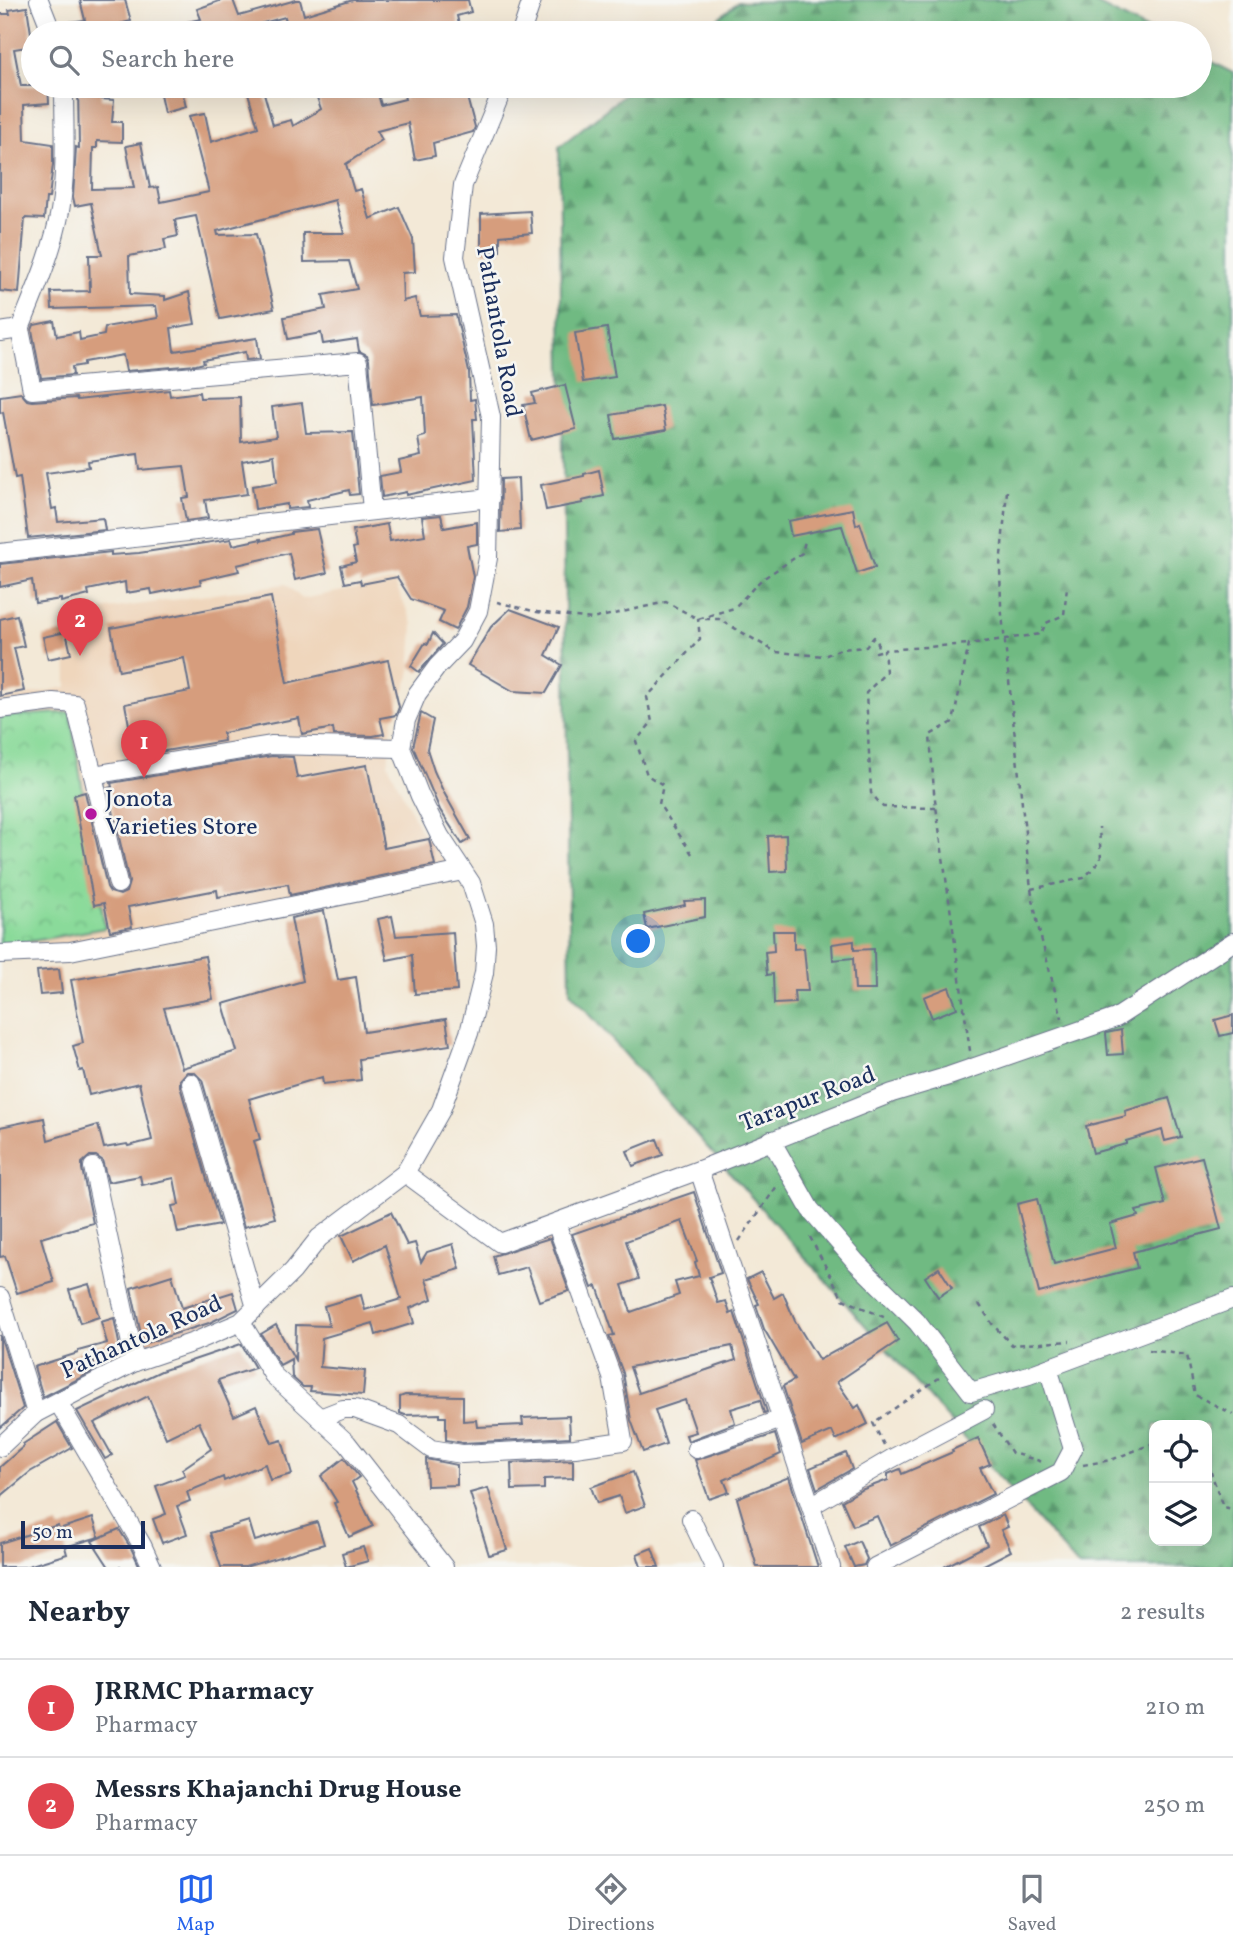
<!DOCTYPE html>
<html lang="en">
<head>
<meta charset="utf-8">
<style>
  body { margin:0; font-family:Vollkorn,serif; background:#f6f6f7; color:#1f2937 }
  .controls { position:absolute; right:21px; bottom:21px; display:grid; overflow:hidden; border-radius:14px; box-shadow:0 7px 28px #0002 }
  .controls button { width:63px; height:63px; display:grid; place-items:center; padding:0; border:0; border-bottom:2px solid #e0e1e3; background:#fff; color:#1f2937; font:35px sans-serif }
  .scale { position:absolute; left:21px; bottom:18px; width:124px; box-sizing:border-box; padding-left:7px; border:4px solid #1b2f5e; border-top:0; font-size:19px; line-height:24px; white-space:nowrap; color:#1b2f5e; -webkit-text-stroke:5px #f6f6f2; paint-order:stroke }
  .you { position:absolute; left:639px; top:942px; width:24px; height:24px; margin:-18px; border:5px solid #fff; border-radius:50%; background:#1a73e8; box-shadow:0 0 0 10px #1a73e833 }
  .badge { display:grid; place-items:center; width:46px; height:46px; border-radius:50%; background:#2563eb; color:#fff; font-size:23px; font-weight:700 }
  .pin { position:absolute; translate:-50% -58px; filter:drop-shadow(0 2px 4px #0008) }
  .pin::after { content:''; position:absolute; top:37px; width:24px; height:21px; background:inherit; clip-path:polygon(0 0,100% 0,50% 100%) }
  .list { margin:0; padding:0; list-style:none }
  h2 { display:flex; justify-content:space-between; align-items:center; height:91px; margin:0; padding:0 28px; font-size:30px }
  h2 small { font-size:23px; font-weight:400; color:#747a83 }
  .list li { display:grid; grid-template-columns:46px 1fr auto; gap:21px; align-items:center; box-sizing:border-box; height:98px; padding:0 28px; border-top:2px solid #e0e1e3 }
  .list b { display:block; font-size:26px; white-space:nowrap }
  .list p { margin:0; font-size:23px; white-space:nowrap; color:#747a83 }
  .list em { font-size:23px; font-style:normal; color:#747a83 }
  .icon { flex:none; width:38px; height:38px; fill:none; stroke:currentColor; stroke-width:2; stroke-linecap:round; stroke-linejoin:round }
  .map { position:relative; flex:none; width:1233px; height:1567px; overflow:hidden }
  .search { position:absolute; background:#fff; box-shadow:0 7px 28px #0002; left:21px; right:21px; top:21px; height:77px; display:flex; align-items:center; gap:18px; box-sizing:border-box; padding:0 24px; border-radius:38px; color:#747a83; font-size:26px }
  .sheet { height:287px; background:#fff }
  nav { display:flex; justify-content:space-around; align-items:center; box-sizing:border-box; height:98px; border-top:2px solid #e0e1e3; background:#fff; font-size:19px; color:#747a83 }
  nav a { display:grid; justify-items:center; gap:4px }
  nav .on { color:#2563eb }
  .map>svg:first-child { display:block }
  .built { fill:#efd6bc }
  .forest { fill:url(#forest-firs); stroke:#457470; stroke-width:2; fill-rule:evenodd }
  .park { fill:url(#park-crowns); stroke:#52847c; stroke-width:2 }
  .building { fill:#d69d7d; fill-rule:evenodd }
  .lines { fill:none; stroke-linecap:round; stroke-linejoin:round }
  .street-casing { stroke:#677088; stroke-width:20 }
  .path { stroke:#677088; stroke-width:2.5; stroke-dasharray:5 5; stroke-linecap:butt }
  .street { stroke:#fff; stroke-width:18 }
  .poi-dot { fill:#b5179e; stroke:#f6f6f2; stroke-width:2.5 }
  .labels { text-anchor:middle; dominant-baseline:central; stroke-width:5; stroke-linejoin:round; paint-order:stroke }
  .street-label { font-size:24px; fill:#1b2f5e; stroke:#f6f6f2 }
  .poi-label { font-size:24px; fill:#1b2f5e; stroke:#f6f6f2; text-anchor:start }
</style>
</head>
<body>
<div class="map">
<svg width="1233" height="1567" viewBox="0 0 1233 1567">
  <defs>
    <pattern id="forest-firs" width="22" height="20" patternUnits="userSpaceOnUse" patternTransform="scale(1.75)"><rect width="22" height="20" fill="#6fba82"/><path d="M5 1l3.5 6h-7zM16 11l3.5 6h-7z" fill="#5a986e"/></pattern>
    <pattern id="park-crowns" width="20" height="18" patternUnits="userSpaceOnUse" patternTransform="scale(1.75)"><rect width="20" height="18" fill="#8ada9a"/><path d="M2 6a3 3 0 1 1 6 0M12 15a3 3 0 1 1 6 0" fill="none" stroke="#76bb87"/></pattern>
  </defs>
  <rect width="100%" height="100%" fill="#f6f6f2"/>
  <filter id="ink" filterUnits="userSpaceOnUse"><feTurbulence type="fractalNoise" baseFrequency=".0143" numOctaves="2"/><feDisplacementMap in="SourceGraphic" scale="14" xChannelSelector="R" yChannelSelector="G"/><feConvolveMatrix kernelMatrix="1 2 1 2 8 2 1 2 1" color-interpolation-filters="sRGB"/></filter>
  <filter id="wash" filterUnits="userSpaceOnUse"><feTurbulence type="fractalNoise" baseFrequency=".00686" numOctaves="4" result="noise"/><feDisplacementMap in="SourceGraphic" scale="28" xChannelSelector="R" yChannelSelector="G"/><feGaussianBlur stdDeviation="1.57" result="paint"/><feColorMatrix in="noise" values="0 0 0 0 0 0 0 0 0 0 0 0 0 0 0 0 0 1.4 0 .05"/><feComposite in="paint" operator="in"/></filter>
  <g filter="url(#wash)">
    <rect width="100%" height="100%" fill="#f3e9d7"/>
    <path class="built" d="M394,581L413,624L410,676L392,722L388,764L421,831L448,864L164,926L0,956V700L67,687L66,615L286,584L302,599Z"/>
    <g class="forest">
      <path d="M850,0H1089L1154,33H700L738,2Z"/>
      <path d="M1200,56L1233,73V1567H1079L570,992L559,147L635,86H1200ZM1154,1425H1207V1541H1154Z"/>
    </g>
    <path class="park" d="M70,712L105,928L0,947V717Z"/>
    <g id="blocks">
      <g class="building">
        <path d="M80,0H125L131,21L85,33H63L60,23L85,20Z"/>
        <path d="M222,0H233L239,16L296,0H300L304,15L353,0H468L471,12L457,16L461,33H409L407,26L402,27L401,24L373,31L372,28L355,33H341L338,26L325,30L323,23L278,33L275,24L286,21L285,17L256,25L258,33H234L232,25L208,33H164L163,27L201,19L197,9Z"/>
        <path d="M27,7L33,46L14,49L21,86H48L49,103L24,105L25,140L53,144V164L49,198H46L44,219L25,218L19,293L0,291V14H10L9,10Z"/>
        <path d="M78,86L102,87L101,99L114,100L112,122H122V142L97,141V148H93L92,189L134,188L126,146L141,143L150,188L158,187L161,202L209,192L189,116L205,113L211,142L258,127L246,86H262L273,125L291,120L293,126L321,109L313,86H362L363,90L376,87L381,105L405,99L402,86H464L475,127L473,132L433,143L435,156L415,160L408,123L377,131L382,140L346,164L354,191L361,189L370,219L399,207L413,239L415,272L402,273L403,301L415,298L420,316L456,315L469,372L470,400L475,399L477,419H473L476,480L406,495V492L382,497L380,476L401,472L399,461L421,456L418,438L425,436L423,397L373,405L369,360L367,355L359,351L357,339L323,344L321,333L288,339L284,317L326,309L323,295L357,289L349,261L304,262L303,233H344L335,200L217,231L218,235L256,234L274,309L220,319L196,216L175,220L178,236L164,239L166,249L129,256L130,294L165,296V300L189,292L195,324L171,328L174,351L257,338L260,359L246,360L245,352L203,360L204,363L196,365L126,371L123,355L84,362V365L72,367L73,375L41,378L32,330L34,325L54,321L57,336L79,332L80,340L104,335L105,327L158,318L156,306L52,309L51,292L90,291L89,255H102L91,203L75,206L73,197L76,147L79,148Z"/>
        <path d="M158,86H181L186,107L164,113Z"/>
        <path d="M530,211L532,233L500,236V251H481V214Z"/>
        <path d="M607,328L615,377L583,382L575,333Z"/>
        <path d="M565,385L576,429L531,440L523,405L535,403L532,393Z"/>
        <path d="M169,390L170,396L199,392L200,398L240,397L241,442L276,437L272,407L302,403L306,433L353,432L359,494L350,495L349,490L307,500L308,507L287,509V504L255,509L252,486L277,482L274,455L242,461L247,494L205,500L208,518L186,521L182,498L189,497L184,466L140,470L138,454L88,461L89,467L46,473L52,509L56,508L58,522L103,518L105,530L28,538L20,477L15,478L3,412L0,413V396L21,393L27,400L32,401L76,398L77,400Z"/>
        <path d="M662,406L666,430L615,439L611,415Z"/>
        <path d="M599,470L604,496L582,501L583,503L546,510L541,485L584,476V474Z"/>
        <path d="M518,478L520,530L500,532L501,479Z"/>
        <path d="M853,509L856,525L860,523L875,567L857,573L842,526L791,536L788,521Z"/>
        <path d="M441,515L444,528L477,522V544L467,546L473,577L467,607L455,630L439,622L444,611L411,599L397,577L361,584L360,580L345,583L341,566L356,562L353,548L356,547L353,530L387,524L390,541L425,535L422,517Z"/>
        <path d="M317,529L327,573L295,580L289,553L237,565L239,571L200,580L201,584L152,594L151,589L126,593L125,582L88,590L89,595L61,602V599L35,603L32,580L0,587V564L111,552V555L139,553L231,539L233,545L261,539V541L291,534V532Z"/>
        <path d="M271,597L287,683L388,660L399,707L396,715L380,718L384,734L373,736L334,735L333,728L302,734L299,718L223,733L224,741L135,756L125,704L190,691L184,658L119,671L111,628Z"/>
        <path d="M510,609L559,627L546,655L562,665L546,693L513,691L468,665L491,627Z"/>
        <path d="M17,615L24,646L14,648L24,691L0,696V619Z"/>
        <path d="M66,632L71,654L48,659L43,637Z"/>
        <path d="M433,633L443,644L419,672L411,666L425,643L428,644Z"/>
        <path d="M421,713L433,720L427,749L434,771L443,791L470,839L462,844L440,810L413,747Z"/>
        <path d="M272,756L293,757L297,778L367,765L384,848L429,839L435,865L290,895L288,884L218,897L217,890L128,907L132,927L110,931L104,903L94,905L74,795L85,792L107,887L110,892L120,895L126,892L129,882L108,788L112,787L111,783Z"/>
        <path d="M786,835L787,871L770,872L768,836Z"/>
        <path d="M705,900V917L647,929L644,914L685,905L684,901Z"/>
        <path d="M324,911L338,980L356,977L364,1032L446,1019L450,1045L359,1059L361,1080L323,1084L322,1077L249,1099L260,1139L254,1141L275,1218L244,1227L202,1080L194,1072H187L180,1080V1086L220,1225L178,1233L172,1206L179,1205L174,1178L142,1185L140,1176L108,1182L102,1160L96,1156H90L82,1163V1169L93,1223L41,1238L54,1282L17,1293L5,1256L0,1257V1127L44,1118L48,1140L98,1125L104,1148L127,1144L128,1146L152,1140L139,1083L89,1095L83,1070L80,1071L73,1046L83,1043L71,980L205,956L213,999L164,1008L182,1068L237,1051L223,1004L303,981L291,918Z"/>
        <path d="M392,916L396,936L453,932L457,991L415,994L412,955L387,960L378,919Z"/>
        <path d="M773,931H794V949L804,948L808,991H794L795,1003L774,1004L773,974L767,975L765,952L774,951Z"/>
        <path d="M854,941V950L874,949L875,990H855L853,958L833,960L832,944Z"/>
        <path d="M59,969L62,993L40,995L37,971Z"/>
        <path d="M949,987L957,1008L932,1018L924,997Z"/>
        <path d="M1233,1015V1033L1220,1036L1215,1020Z"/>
        <path d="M1121,1030L1123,1054L1108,1055L1106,1033Z"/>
        <path d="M1169,1098L1181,1137L1165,1141L1162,1130L1126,1141V1144L1093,1153L1086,1126L1126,1116L1125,1111Z"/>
        <path d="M657,1139L663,1155L633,1166L627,1151Z"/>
        <path d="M1202,1157L1221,1229L1133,1252L1137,1268L1039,1293L1017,1204L1037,1199L1054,1264L1116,1248L1110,1224L1138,1216L1136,1211L1165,1204L1156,1168Z"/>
        <path d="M694,1192L721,1273L709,1277L718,1303L726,1301L730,1314L734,1312L767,1412L764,1413L760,1400L731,1409L735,1423L688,1441L686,1435L696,1432L685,1400L655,1410L666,1444L643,1452L631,1420L623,1373L609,1336L614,1335L597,1286L592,1288L572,1234ZM682,1221L697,1261L695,1262L699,1276L675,1282L679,1295L631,1312L622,1285L639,1279L626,1241ZM732,1346L736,1360L639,1393L630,1367Z"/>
        <path d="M391,1212L407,1245L415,1243L421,1262L427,1252L453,1244L460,1269L426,1279L432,1299L410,1308L414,1323L376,1335L373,1323L322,1338L320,1367L365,1371L363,1395L310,1391L311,1387H303L292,1377L291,1359L280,1365L261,1334L276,1325L295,1360L296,1325L329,1326L324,1306L361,1295L365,1310L401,1299L385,1245L353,1261L341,1236Z"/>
        <path d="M550,1238L569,1291L539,1301L527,1267L498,1275L493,1256Z"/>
        <path d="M939,1268L952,1288L938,1297L925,1277Z"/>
        <path d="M761,1272L774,1298L783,1293L795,1321L819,1360L887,1323L898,1341L837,1382L855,1408L859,1405L868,1424L836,1440L832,1431L802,1444L783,1386L794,1380L764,1329L756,1305L759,1304L747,1279Z"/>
        <path d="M172,1275L182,1308L233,1292L238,1309L209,1323L143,1344L131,1288Z"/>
        <path d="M89,1284L99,1317L80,1323L69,1290Z"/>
        <path d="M114,1318L121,1353L93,1361L96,1370L43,1397L34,1367L78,1353V1351L107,1343L101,1322Z"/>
        <path d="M0,1335L23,1408L0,1428Z"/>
        <path d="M241,1344L255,1368L218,1380L234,1416L256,1406L272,1443L282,1440L292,1474L270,1480L265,1464L224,1481L223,1477L187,1492L190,1501L177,1506L187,1534L162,1543L153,1519L166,1514L156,1486L185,1475L182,1469L211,1449L199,1422L166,1438L148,1396L94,1423L112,1455L105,1459L77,1411L161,1371Z"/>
        <path d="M405,1395L463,1396V1421L476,1420L477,1427L523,1425L522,1418L569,1416L570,1437L463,1443L446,1440V1417H440V1414L405,1415L400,1413V1397Z"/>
        <path d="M57,1422L72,1448L30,1472L0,1497V1467L24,1446L23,1444Z"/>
        <path d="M775,1434L781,1454L724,1480L729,1492L709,1499L695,1460Z"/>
        <path d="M978,1438L990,1464L980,1468L993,1494L890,1546L877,1516L853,1526L842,1501L861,1490L888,1480V1474L900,1469L902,1474L953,1452L952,1450Z"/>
        <path d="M846,1453L852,1469L817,1489L810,1468Z"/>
        <path d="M344,1458L359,1477L352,1482L373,1526L349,1537L334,1503L337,1502L321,1476Z"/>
        <path d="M426,1459L457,1465V1485L427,1486Z"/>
        <path d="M573,1460V1478L544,1479V1489L512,1490L511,1463Z"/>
        <path d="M633,1472L645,1506L625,1513L619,1496L597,1503L591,1487Z"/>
        <path d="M789,1477L818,1567H757L737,1498Z"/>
        <path d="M488,1488L507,1550L489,1555L470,1493Z"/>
        <path d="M1003,1515L1008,1527L1001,1530L1011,1551L980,1567H944L987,1545L979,1527Z"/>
        <path d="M93,1518L99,1537L65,1547L67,1554L25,1567H0V1543L58,1525L59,1529Z"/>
        <path d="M249,1521L255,1541L317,1522L324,1544L245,1567H221L210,1533Z"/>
        <path d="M119,1529L132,1550L140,1567H109L92,1541Z"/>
        <path d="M859,1541L867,1559L864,1565L854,1567L845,1547Z"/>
        <path d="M363,1547L368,1561L346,1567L342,1553Z"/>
        <path d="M652,1548L659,1567H641L637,1554Z"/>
      </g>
    </g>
  </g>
  <g filter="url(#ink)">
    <use href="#blocks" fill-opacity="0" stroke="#677088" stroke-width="2"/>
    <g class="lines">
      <g class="street-casing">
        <g id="street">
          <path d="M39,0L52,33"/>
          <path d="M521,33L532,0"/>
          <path d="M20,329L32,390L358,362L372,510"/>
          <path d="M20,329C35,291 53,251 60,211C67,170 64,127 64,86"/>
          <path d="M0,332L20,329"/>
          <path d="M0,553L490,498"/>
          <path d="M0,709L53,702L75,704L93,775L271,745L401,748"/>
          <path d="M93,775L118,884"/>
          <path d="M0,954L70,951L463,871"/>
          <path d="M191,1083L256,1308"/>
          <path d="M771,1140L810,1209L856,1262L917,1322L971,1392L1029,1375L1233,1299"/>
          <path d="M93,1167L135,1362"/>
          <path d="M699,1170L831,1567"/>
          <path d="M405,1173L500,1243L699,1170L892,1093L949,1076L1116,1018L1233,942"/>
          <path d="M0,1297L36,1413"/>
          <path d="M241,1322L273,1375L347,1443L444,1567"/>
          <path d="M58,1402L142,1545L152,1567"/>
          <path d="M320,1418L343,1409H355L399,1425L431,1449L462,1454L575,1448L623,1441L612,1377L556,1223"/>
          <path d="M0,1447L36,1413L135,1362L194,1342L241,1322L293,1271L319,1238L405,1173L441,1110L469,1033L484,973L486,946L484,924L471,883L440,836L420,796L401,748L406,720L417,694L437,667L462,641L478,611L488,558L491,417L455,257L463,185L504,86"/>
          <path d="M696,1449L782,1419"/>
          <path d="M811,1506L891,1459L984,1410"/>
          <path d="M691,1519L714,1567"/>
          <path d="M875,1567L1061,1472L1073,1449L1048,1368"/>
        </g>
      </g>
      <g class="path">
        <path d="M1007,491L1000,567L1001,605L1031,889L1039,930L1062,1018"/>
        <path d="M497,602L537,612L592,619L666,602L698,619L734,608L761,580L802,553L805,541"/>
        <path d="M936,808L883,807L871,793L866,693L886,672L884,650L969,644"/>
        <path d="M692,854L659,804L663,785L647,775L636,741L652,722L647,697L700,639L698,619H719L776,652L824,656L841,649L866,647L874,637L878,643L876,652L884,650"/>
        <path d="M1031,889L1084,878L1101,860L1099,827"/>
        <path d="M970,1051L934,792L930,735L953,722L969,644L1041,634L1046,623L1064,615L1067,587"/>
        <path d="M810,1237L843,1299L888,1319"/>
        <path d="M739,1241L777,1186"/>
        <path d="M979,1304L993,1325L1012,1345L1070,1341"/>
        <path d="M1149,1350L1187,1355L1195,1395L1233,1414"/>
        <path d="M993,1424L1012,1453L1043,1462"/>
        <path d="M884,1445L873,1423L939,1378"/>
        <path d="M1207,1461L1223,1507L1233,1509"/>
        <path d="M1083,1465L1111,1460L1154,1443"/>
      </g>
      <use href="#street" class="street"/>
    </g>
  </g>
  <circle class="poi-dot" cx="91" cy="814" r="7"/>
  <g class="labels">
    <g class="street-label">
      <text transform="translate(498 332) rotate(80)">Pathantola Road</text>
      <text transform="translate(808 1100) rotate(-21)">Tarapur Road</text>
      <text transform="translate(142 1338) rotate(-24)">Pathantola Road</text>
    </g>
    <g class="poi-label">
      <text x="105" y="800">Jonota<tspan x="105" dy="28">Varieties Store</tspan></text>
    </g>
  </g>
</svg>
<div class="controls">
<button><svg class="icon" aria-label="locate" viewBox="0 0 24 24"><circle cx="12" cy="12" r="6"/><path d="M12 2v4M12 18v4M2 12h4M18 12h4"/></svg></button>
<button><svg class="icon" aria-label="layers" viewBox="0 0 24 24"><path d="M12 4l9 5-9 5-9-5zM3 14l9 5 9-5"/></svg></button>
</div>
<div class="scale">50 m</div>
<div class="you"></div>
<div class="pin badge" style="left:144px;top:778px;background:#e0444e">1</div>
<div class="pin badge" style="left:80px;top:656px;background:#e0444e">2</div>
<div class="search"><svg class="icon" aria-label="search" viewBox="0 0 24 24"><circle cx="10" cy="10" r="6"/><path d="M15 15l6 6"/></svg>Search here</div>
</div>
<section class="sheet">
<h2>Nearby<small>2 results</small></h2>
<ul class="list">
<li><span class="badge" style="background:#e0444e">1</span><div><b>JRRMC Pharmacy</b><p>Pharmacy</p></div><em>210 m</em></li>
<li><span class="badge" style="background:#e0444e">2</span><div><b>Messrs Khajanchi Drug House</b><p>Pharmacy</p></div><em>250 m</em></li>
</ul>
</section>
<nav>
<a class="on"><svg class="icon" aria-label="map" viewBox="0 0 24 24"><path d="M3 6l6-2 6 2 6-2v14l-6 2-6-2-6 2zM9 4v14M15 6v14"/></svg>Map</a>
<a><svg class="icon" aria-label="directions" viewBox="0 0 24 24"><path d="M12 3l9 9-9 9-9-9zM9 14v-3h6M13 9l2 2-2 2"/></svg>Directions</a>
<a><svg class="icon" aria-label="saved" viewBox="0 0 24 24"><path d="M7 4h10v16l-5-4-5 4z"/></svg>Saved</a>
</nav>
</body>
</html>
